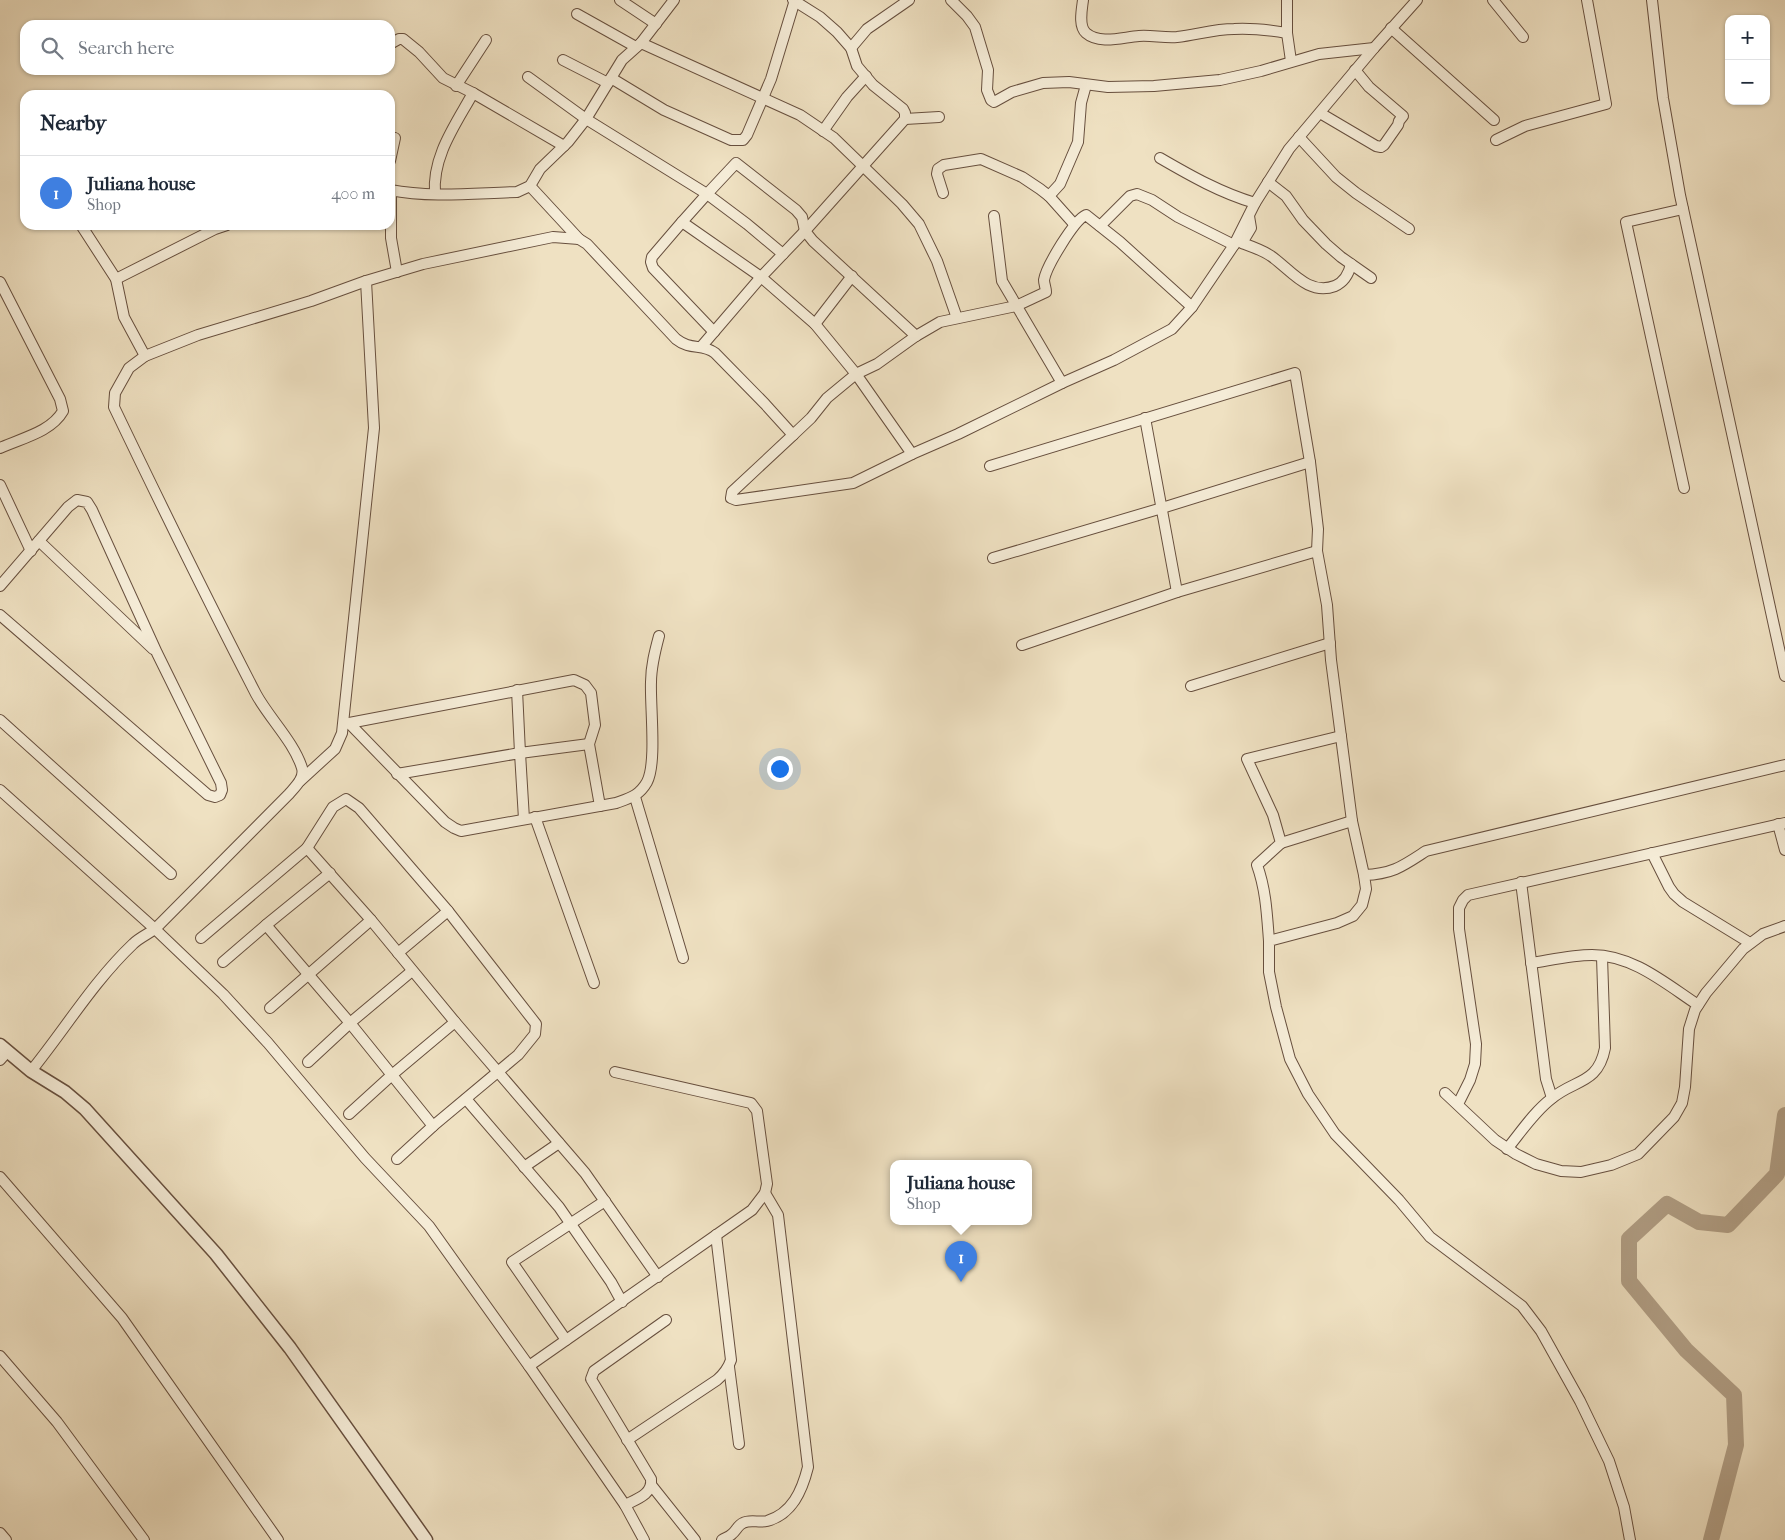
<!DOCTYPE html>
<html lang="en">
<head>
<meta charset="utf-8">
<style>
  body { margin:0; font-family:"IM FELL French Canon",serif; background:#f6f6f7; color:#1f2937 }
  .controls { position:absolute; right:15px; top:15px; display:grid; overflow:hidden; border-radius:10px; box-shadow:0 1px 4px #0004 }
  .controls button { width:45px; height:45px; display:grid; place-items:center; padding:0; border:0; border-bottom:1px solid #e0e1e3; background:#fff; color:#1f2937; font:25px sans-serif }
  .you { position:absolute; left:779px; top:768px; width:18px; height:18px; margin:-12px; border:4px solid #fff; border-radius:50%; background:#1a73e8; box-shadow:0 0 0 8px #1a73e833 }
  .badge { display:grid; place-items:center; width:32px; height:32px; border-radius:50%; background:#d93025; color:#fff; font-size:16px; font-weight:700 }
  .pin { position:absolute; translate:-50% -41px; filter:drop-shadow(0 1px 2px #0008) }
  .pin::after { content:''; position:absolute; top:26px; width:18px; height:15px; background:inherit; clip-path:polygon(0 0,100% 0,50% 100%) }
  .popup { position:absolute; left:890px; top:1160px; width:142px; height:65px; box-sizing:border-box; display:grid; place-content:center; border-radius:10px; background:#fff; filter:drop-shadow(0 1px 4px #0005); font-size:16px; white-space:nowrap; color:#747a83 }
  .popup b { font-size:19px; color:#1f2937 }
  .popup::after { content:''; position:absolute; left:50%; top:100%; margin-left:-10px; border:10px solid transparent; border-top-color:#fff }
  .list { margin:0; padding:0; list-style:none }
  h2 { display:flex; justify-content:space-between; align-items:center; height:65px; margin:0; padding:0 20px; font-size:21px }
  h2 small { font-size:16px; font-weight:400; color:#747a83 }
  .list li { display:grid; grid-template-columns:32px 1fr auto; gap:15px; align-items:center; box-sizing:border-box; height:75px; padding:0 20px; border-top:1px solid #e0e1e3 }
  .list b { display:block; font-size:19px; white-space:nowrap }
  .list p { margin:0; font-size:16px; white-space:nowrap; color:#747a83 }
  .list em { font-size:16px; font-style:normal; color:#747a83 }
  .icon { flex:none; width:28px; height:28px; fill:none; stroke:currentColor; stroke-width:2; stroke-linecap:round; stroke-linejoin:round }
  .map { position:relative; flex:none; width:1785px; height:1540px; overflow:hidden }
  .search { position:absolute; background:#fff; box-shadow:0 1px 4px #0004; left:20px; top:20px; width:375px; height:55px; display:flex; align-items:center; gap:12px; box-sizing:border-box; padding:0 18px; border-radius:15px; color:#747a83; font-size:19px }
  .panel { position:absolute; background:#fff; box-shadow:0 1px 4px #0004; left:20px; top:90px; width:375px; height:140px; border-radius:15px }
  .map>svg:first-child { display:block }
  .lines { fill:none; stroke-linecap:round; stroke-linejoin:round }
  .river { stroke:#b19f86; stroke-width:16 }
  .minor-casing { stroke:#674f3e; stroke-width:12 }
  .tertiary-casing { stroke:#674f3e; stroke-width:15 }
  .minor { stroke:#f5ecd7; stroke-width:10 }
  .tertiary { stroke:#f5ecd7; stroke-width:12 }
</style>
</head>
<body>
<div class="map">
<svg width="1785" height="1540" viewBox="0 0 1785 1540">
  <rect width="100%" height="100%" fill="#efe1c2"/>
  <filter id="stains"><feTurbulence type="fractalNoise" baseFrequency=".004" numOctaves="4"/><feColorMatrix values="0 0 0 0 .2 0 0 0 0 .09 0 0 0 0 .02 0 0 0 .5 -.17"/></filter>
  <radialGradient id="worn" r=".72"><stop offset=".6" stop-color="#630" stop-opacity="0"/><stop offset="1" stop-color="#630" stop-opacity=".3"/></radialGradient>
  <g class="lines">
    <path class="river" d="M1711,1540L1736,1445L1734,1395L1686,1350L1629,1281V1239L1667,1204L1699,1222L1728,1225L1777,1174L1785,1115"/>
    <g class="minor-casing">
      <g id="minor">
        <path d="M620,0L656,24"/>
        <path d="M951,0L967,16L975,27L988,70L987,90L991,100L994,102L1012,92L1043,83L1069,82L1108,87L1154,86L1220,80L1261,71L1319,54L1374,48"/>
        <path d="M1083,0C1082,9 1078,26 1086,33C1100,45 1123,37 1139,36C1151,35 1164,38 1177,37C1196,35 1214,29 1234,29C1252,28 1269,30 1287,33"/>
        <path d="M1287,0V33L1291,61"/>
        <path d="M1493,0L1523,37"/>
        <path d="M1652,0L1663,98L1680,195L1785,676"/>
        <path d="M577,14L636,47"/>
        <path d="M1391,28L1494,120"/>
        <path d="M641,43L800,115L834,138L902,204L919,224L937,261L957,318"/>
        <path d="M390,44L399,39H403L419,52L443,78L473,93L564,146"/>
        <path d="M851,48L867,29L909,0"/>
        <path d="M563,60L608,83"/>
        <path d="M528,77L586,119L707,194L736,163L796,210L802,217L805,231L813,241L916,336"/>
        <path d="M611,78L664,110L731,140H743L747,135L771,79L795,0"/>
        <path d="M456,86L486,40"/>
        <path d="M1320,113L1376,146L1381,147L1384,145L1398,125L1399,121L1403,116L1369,87L1355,70"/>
        <path d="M905,119L939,117"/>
        <path d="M823,131L847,97L866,76"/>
        <path d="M1299,137L1336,177L1356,193L1409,229"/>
        <path d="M1496,140L1525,126L1606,104L1587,0"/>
        <path d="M1160,158C1191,176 1221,193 1255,203"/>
        <path d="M390,161L395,138"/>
        <path d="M1268,182L1286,196L1303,220L1326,244L1341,257L1371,278"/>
        <path d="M530,186L579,239"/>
        <path d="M390,190C431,198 475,193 517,192L530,186L540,169L568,142L586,119L622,60L641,43L674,0"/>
        <path d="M391,190V238L397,272"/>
        <path d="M943,193L937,174L938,169L944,165L981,159L1022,177L1040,189L1049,196L1074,224"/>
        <path d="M435,194C432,156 456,124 473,93"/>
        <path d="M1049,196L1060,184L1078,142L1081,103L1086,85"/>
        <path d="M1683,209L1626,222L1684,488"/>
        <path d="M994,216L1002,281L1062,383"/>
        <path d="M1249,216L1251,228L1242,243C1253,247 1262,250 1271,256C1291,270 1308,296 1335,286C1344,282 1349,273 1351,264"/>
        <path d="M682,222L652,257L651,262L653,268L714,332"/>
        <path d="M81,225L116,279L124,317L145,356"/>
        <path d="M1100,226L1130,196L1137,194L1152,200L1178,217L1234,245"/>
        <path d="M783,254L747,224L707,194L682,222L761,277L815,324L856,374L912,454"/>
        <path d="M116,279L215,229L227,225"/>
        <path d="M0,282L60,399L63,411C51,432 22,438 0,448"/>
        <path d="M815,324L852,276"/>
        <path d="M701,347L761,277L805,231L905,119V113L903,109L873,85L857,66L851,48L837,32L820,17L793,0"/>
        <path d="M1145,418L1177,592"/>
        <path d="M793,435L732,492L731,498L736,500L853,483L912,454L958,434L1062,383L1114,360L1172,329L1192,307L1234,245L1255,203L1289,149L1374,48L1417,0"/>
        <path d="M990,466L1295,373L1310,462L1318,529L1317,551L1327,605L1331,660L1352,821L1364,875"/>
        <path d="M0,485L31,551"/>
        <path d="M39,541L153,649"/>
        <path d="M993,558L1162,508L1310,462"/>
        <path d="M0,586L68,507L77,500L87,502L92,510L157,653L221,783L222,790L220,795L215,797L208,795L0,615"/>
        <path d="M1022,645L1177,592L1317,551"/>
        <path d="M1191,686L1330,643"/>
        <path d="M517,690L520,753L589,744"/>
        <path d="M0,720L171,874"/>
        <path d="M349,723L445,822L454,828L461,831L616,803C630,798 639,796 647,782C657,763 650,706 651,682C651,666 655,651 659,636"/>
        <path d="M344,724L574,680L585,685L591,693L595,725L589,744L600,806"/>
        <path d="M397,774L520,753L524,819"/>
        <path d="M300,781L335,749L342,733L374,428L366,281"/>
        <path d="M0,790L155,929L223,994L268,1043L365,1158L429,1226L529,1366"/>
        <path d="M635,797L683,958"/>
        <path d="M535,817L594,983"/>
        <path d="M1778,824L1785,850"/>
        <path d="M1281,843L1352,821"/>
        <path d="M307,848L333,807L346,799L359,808L448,911L536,1024L535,1034L518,1055L433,1126L397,1159"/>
        <path d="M1652,853L1669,887L1674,894L1683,902L1750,943"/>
        <path d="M1521,882L1546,1079L1552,1098"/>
        <path d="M266,925L350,1023L433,1126"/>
        <path d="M201,938L307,848L371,920L455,1022L585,1173L658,1277"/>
        <path d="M1269,941C1267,915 1266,890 1257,865L1281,843L1273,815L1247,759L1341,736"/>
        <path d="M398,953L448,911"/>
        <path d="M223,962L266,925L330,873"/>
        <path d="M1531,963C1551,960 1572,955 1592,955C1633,955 1666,984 1698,1005"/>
        <path d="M270,1008L371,920"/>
        <path d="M0,1060L7,1052"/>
        <path d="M308,1062L350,1023L412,971"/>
        <path d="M31,1071C65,1029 94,981 133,944C139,938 148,934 155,929L289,794C295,787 305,778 302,768C294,742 269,718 256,694C207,599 160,503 114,407L115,393L129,368L145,356L198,335L311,301L366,281L423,264L553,237L579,239L587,244L676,339C691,351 702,343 715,353L765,404L793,435L811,418L827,398L856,374L877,364L916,336L940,322L1016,306L1046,292C1046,288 1044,284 1044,280C1046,267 1074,220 1086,215L1120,242L1192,307"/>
        <path d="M615,1072L751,1103L757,1111L767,1184L765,1193L752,1210L529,1366L625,1505L644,1540"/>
        <path d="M1445,1093L1495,1140L1516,1154L1536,1164L1561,1171L1581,1172L1611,1165L1638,1154L1674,1117L1682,1103L1685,1087L1689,1029L1695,1010L1706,993L1743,949L1763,934L1785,926"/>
        <path d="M466,1099L559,1207L611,1282L622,1302"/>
        <path d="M1458,1104L1470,1080L1475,1064L1476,1044L1459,929V908L1463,900L1468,895L1785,823"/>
        <path d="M349,1114L393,1074L455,1022"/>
        <path d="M1507,1149C1521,1132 1534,1112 1551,1099C1574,1079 1598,1085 1605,1048L1602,957"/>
        <path d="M524,1167L559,1143"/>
        <path d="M0,1177L122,1318L278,1540"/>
        <path d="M566,1340L512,1262L605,1201"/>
        <path d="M0,1356L57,1422L144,1540"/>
        <path d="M729,1367L739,1444"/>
        <path d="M627,1440L717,1380C724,1374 728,1369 731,1360L716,1235"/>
        <path d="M652,1486L695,1540"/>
        <path d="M625,1505C637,1499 653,1494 651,1479L591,1379L594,1371L666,1320"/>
        <path d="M0,1533L6,1540"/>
        <path d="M722,1540C725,1538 729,1537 732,1534C736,1531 738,1525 743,1523C750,1519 759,1523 767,1521C792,1514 802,1491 808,1467L778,1215L765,1193"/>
        <path d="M1630,1540L1624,1507L1609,1461L1580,1401L1541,1331L1522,1306L1430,1237L1399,1200L1335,1134L1308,1094L1290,1059L1276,1007L1269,972V941L1337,923L1353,916L1362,905L1366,889L1364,875C1393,874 1403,866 1426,851L1785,765"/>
      </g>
    </g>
    <g class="tertiary-casing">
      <path id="tertiary" d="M0,1045L31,1071L65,1092L85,1109L216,1254L290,1348L426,1540"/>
    </g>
    <use href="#minor" class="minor"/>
    <use href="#tertiary" class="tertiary"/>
  </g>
  <rect width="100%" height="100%" filter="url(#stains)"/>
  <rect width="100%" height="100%" fill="url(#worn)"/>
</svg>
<div class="controls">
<button>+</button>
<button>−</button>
</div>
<div class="you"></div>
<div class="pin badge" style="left:961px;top:1282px;background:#3f7fe0">1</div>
<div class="popup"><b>Juliana house</b>Shop</div>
<div class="search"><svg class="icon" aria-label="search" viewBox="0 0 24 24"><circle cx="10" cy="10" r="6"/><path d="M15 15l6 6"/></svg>Search here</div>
<section class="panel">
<h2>Nearby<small></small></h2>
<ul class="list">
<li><span class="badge" style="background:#3f7fe0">1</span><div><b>Juliana house</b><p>Shop</p></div><em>400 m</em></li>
</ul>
</section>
</div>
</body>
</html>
